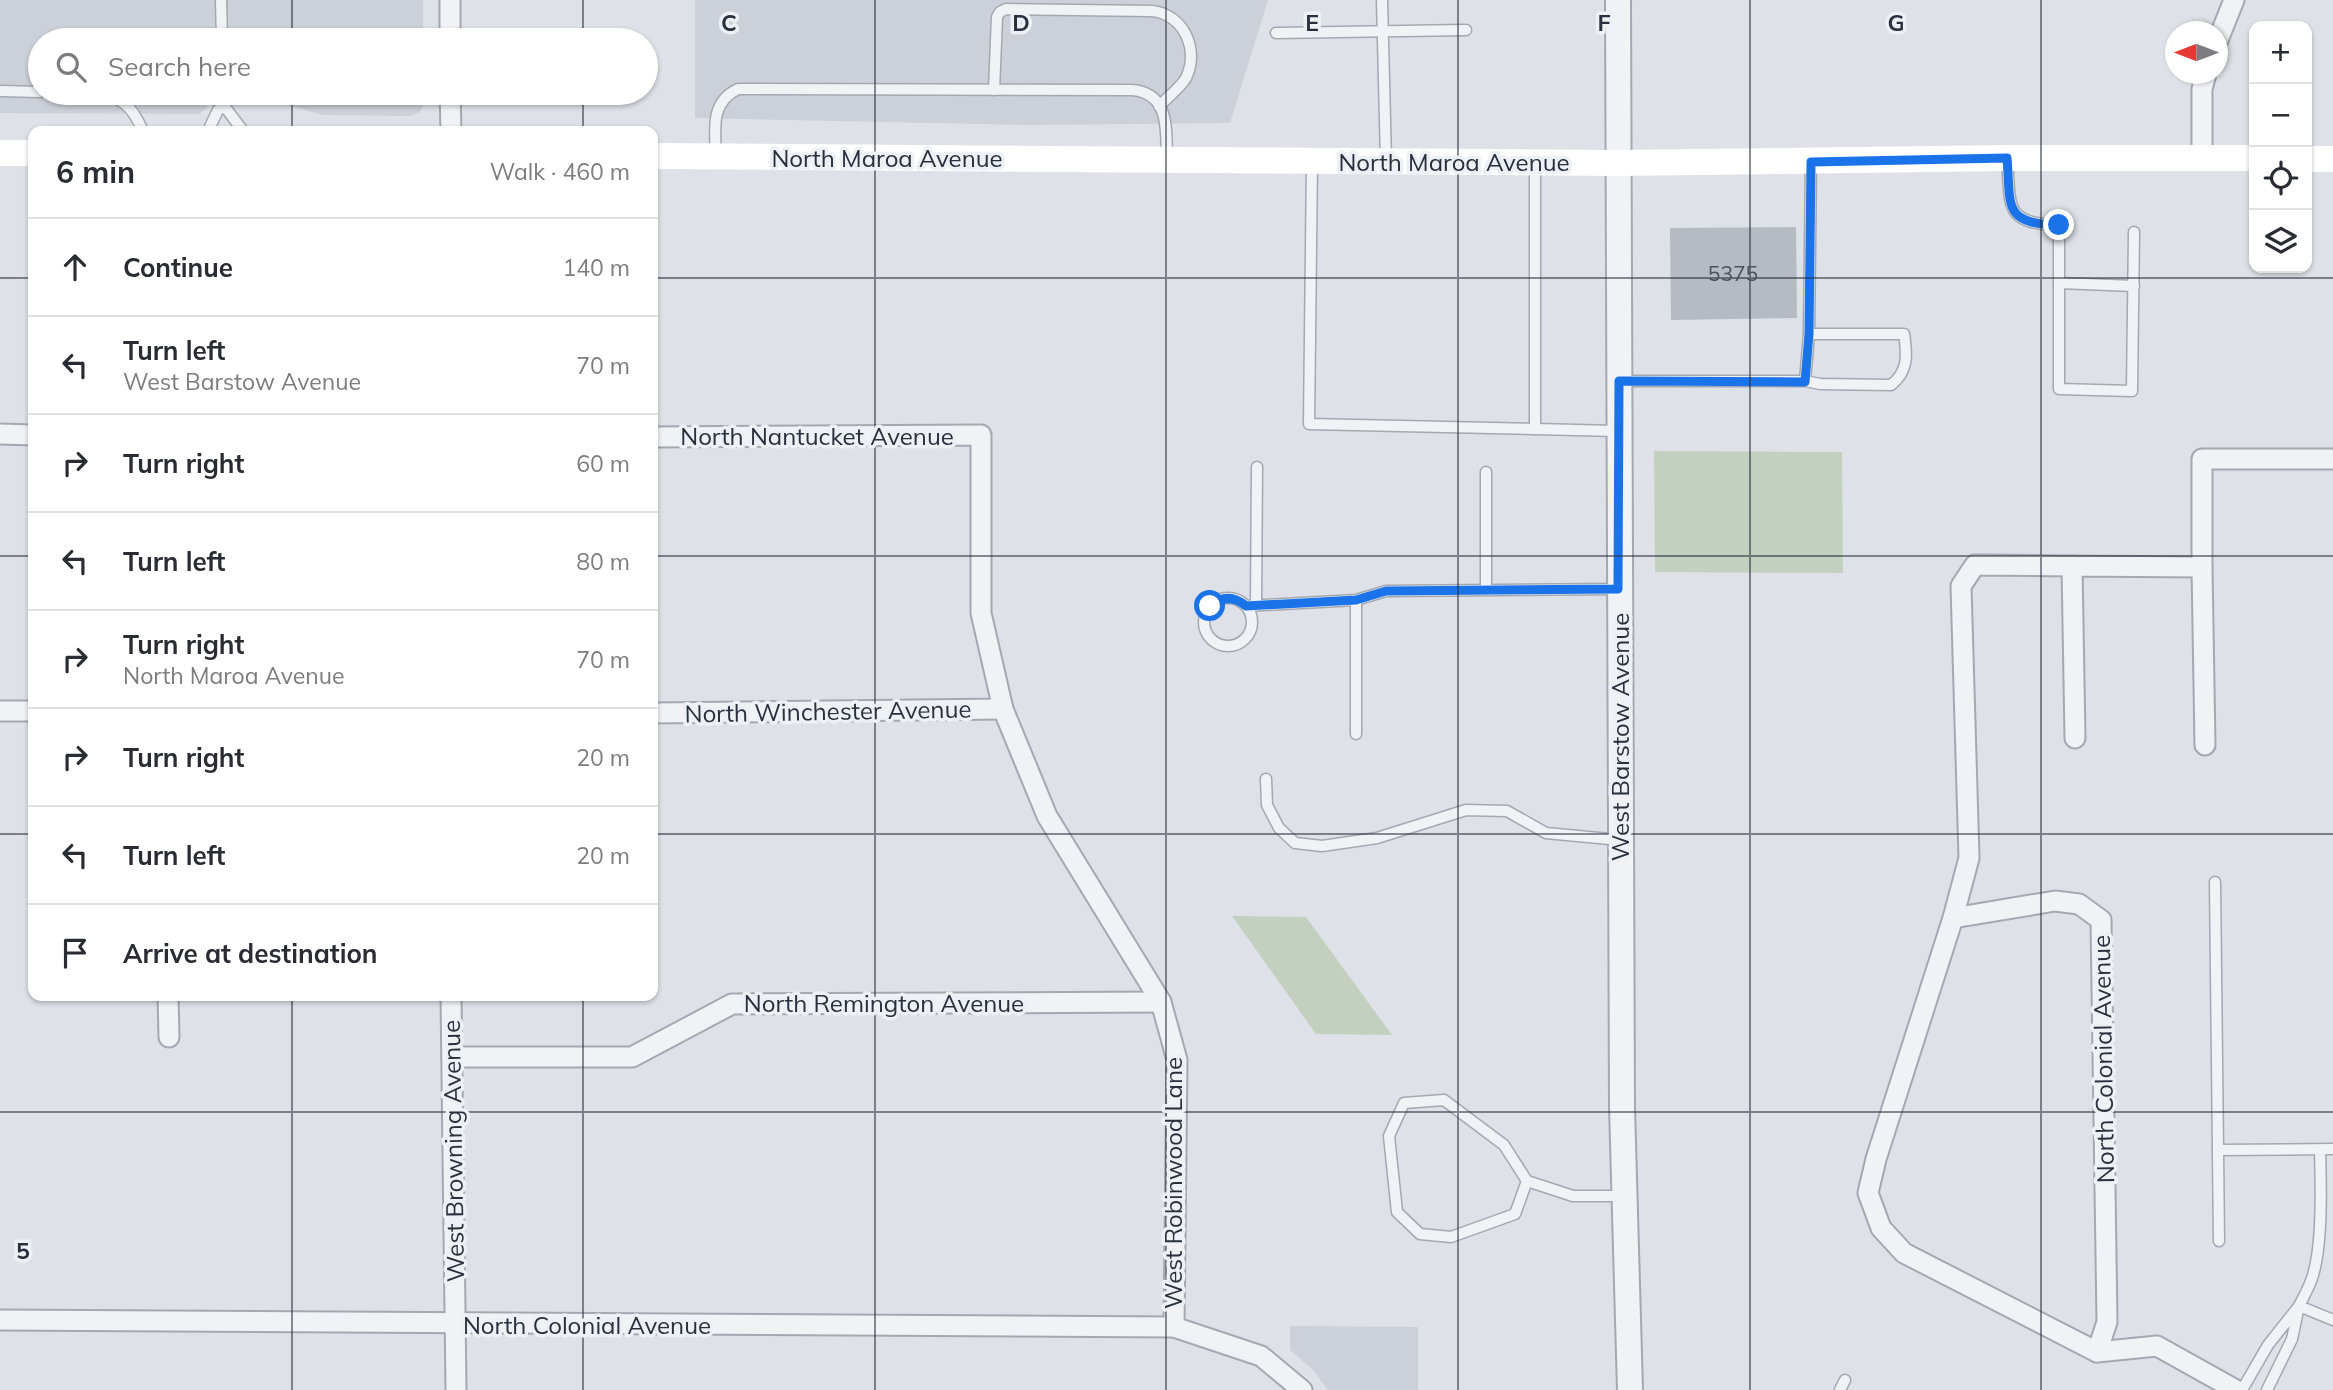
<!DOCTYPE html>
<html lang="en">
<head>
<meta charset="utf-8">
<style>
  body { margin:0; font-family:Mulish,sans-serif; background:#f2f2f3; color:#2b2b33 }
  .controls { position:absolute; right:21px; top:21px; display:grid; overflow:hidden; border-radius:14px; box-shadow:0 2px 5px #0004 }
  .controls button { width:63px; height:63px; display:grid; place-items:center; padding:0; border:0; border-bottom:2px solid #e1e1e2; background:#fff; color:#2b2b33; font:35px sans-serif }
  .compass { position:absolute; left:2165px; top:21px; width:63px; height:63px; border-radius:50%; background:#fff; box-shadow:0 2px 5px #0004; rotate:270deg }
  .stop { position:absolute; width:21px; height:21px; margin:-16px; border:5px solid #1a73e8; border-radius:50%; background:#fff }
  .stop.end { background:#1a73e8; border-color:#fff; box-shadow:0 2px 7px #0008 }
  .list { margin:0; padding:0; list-style:none }
  h2 { display:flex; justify-content:space-between; align-items:center; height:91px; margin:0; padding:0 28px; font-size:30px }
  h2 small { font-size:23px; font-weight:400; color:#7c7c81 }
  .list li { display:grid; grid-template-columns:46px 1fr auto; gap:21px; align-items:center; box-sizing:border-box; height:98px; padding:0 28px; border-top:2px solid #e1e1e2 }
  .list b { display:block; font-size:26px; white-space:nowrap }
  .list p { margin:0; font-size:23px; white-space:nowrap; color:#7c7c81 }
  .list em { font-size:23px; font-style:normal; color:#7c7c81 }
  .icon { flex:none; width:38px; height:38px; fill:none; stroke:currentColor; stroke-width:2; stroke-linecap:round; stroke-linejoin:round }
  .map { position:relative; flex:none; width:2333px; height:1390px; overflow:hidden }
  .search { position:absolute; background:#fff; box-shadow:0 2px 5px #0004; left:28px; top:28px; width:630px; height:77px; display:flex; align-items:center; gap:18px; box-sizing:border-box; padding:0 24px; border-radius:38px; color:#7c7c81; font-size:26px }
  .panel { position:absolute; background:#fff; box-shadow:0 2px 5px #0004; left:28px; top:126px; width:630px; height:875px; border-radius:14px }
  .map>svg:first-child { display:block }
  .built { fill:#ccd0d8 }
  .green { fill:#c4d0bf }
  .building { fill:#b5bbc3 }
  .lines { fill:none; stroke-linecap:round; stroke-linejoin:round }
  .service-casing { stroke:#a4a8b1; stroke-width:13 }
  .minor-casing { stroke:#a4a8b1; stroke-width:23 }
  .tertiary-casing { stroke:#a4a8b1; stroke-width:28 }
  .service { stroke:#f0f2f5; stroke-width:10 }
  .minor { stroke:#f0f2f5; stroke-width:19 }
  .tertiary { stroke:#f0f2f5; stroke-width:24 }
  .secondary { stroke:#fff; stroke-width:26 }
  .route { stroke:#1a73e8; stroke-width:9 }
  .grid { fill:none; stroke:#282f3d; stroke-width:2; stroke-opacity:0.55 }
  .labels { text-anchor:middle; dominant-baseline:central; stroke-width:7; stroke-linejoin:round; paint-order:stroke }
  .number-label { font-size:21px; fill:#4b525e }
  .street-label { font-size:24px; fill:#282f3d; stroke:#edf0f4 }
  .grid-label { font-size:23px; text-anchor:middle; font-weight:bold; fill:#282f3d; stroke:#edf0f4; stroke-width:7; stroke-linejoin:round; paint-order:stroke }
</style>
</head>
<body>
<div class="map">
<svg width="2333" height="1390" viewBox="0 0 2333 1390">
  <rect width="100%" height="100%" fill="#dee1e7"/>
  <g class="built">
    <path d="M0,0H423V40H40V93H423L422,107L420,112L410,116L323,115L288,105L256,103L248,96L208,95L207,108L199,114L0,113Z"/>
    <path d="M695,0H1268L1230,123L1031,125L695,118Z"/>
    <path d="M1290,1326L1418,1327V1390H1328L1312,1369L1290,1350Z"/>
  </g>
  <g class="green">
    <path d="M1654,451L1842,452L1843,573L1655,572Z"/>
    <path d="M1232,916L1306,917L1392,1035L1316,1034Z"/>
  </g>
  <path class="building" d="M1796,227L1797,318L1671,320L1670,228Z"/>
  <g class="lines">
    <g class="service-casing">
      <g id="service">
        <path d="M221,0L222,40"/>
        <path d="M1382,0L1386,161"/>
        <path d="M1276,33L1466,30"/>
        <path d="M994,90L997,17L1000,12L1006,9L1152,11C1183,14 1200,49 1186,78C1180,88 1167,98 1159,106"/>
        <path d="M0,91L40,92"/>
        <path d="M94,93C122,96 132,106 143,131"/>
        <path d="M224,93V107"/>
        <path d="M208,131L218,110L225,107L243,131"/>
        <path d="M716,156C715,130 710,102 738,89L1132,90C1170,93 1166,130 1167,159"/>
        <path d="M2007,159C2011,206 2003,224 2059,225V389L2132,391L2134,232"/>
        <path d="M1312,161L1309,424L1535,429V163"/>
        <path d="M2059,283L2134,286"/>
        <path d="M1809,334L1811,162"/>
        <path d="M1619,381H1805L1820,384L1891,385C1909,371 1907,354 1904,334H1809L1805,381"/>
        <path d="M1535,429L1618,431"/>
        <path d="M1486,589V472"/>
        <circle cx="1228" cy="622" r="24"/>
        <path d="M1256,604L1257,467"/>
        <path d="M1246,606L1356,600L1386,591L1618,589"/>
        <path d="M1356,734V600"/>
        <path d="M1266,779L1267,805L1279,828L1295,843L1322,846L1377,838L1466,810L1507,811L1546,833L1620,840"/>
        <path d="M2215,882L2219,1241"/>
        <path d="M1444,1100L1504,1145L1527,1181L1515,1214L1451,1237L1420,1234L1397,1212L1389,1136L1404,1103Z"/>
        <path d="M2218,1150L2333,1149"/>
        <path d="M2320,1150C2321,1184 2323,1250 2311,1281C2308,1289 2303,1298 2299,1306L2333,1320"/>
        <path d="M1527,1181L1573,1196H1625"/>
        <path d="M1840,1390L1845,1380"/>
        <path d="M2242,1390L2268,1345L2299,1306L2292,1339L2267,1390"/>
      </g>
    </g>
    <g class="minor-casing">
      <g id="minor">
        <path d="M450,0V40"/>
        <path d="M2218,40L2234,0"/>
        <path d="M450,93L451,131"/>
        <path d="M2202,158V89L2206,74"/>
        <path d="M0,434L33,435"/>
        <path d="M653,437L981,435V613L1003,709L1047,816L1161,1002L1177,1060L1174,1327"/>
        <path d="M2072,566L1975,565L1961,586L1969,858L1953,918L1876,1159L1868,1193L1881,1228L1904,1253L2097,1352L2157,1346L2236,1390"/>
        <path d="M2202,567L2205,745"/>
        <path d="M0,711H33"/>
        <path d="M653,713L1003,709"/>
        <path d="M2075,738L2072,566L2202,567V459H2333"/>
        <path d="M1953,918L2055,901L2079,904L2101,920L2107,1322L2097,1352"/>
        <path d="M168,996L169,1037"/>
        <path d="M451,996L456,1390"/>
        <path d="M452,1057H632L732,1004L1161,1002"/>
        <path d="M0,1320L1174,1327L1261,1356L1302,1390"/>
      </g>
    </g>
    <g class="tertiary-casing">
      <path id="tertiary" d="M1618,0L1622,1107L1630,1390"/>
    </g>
    <use href="#service" class="service"/>
    <use href="#minor" class="minor"/>
    <use href="#tertiary" class="tertiary"/>
    <g class="secondary">
      <path d="M0,153H33"/>
      <path d="M653,156L1617,163L2007,158H2254"/>
      <path d="M2307,159H2333"/>
    </g>
  </g>
  <g class="lines">
    <path class="route" d="M1210,606C1222,596 1234,596 1246,606L1356,600L1386,591L1618,589L1619,381L1805,382L1809,334L1811,162L2007,158C2011,206 2002,224 2059,225"/>
  </g>
  <path class="grid" d="M292,0V40M583,0V40M875,0V1390M1166,0V1390M1458,0V1390M1750,0V1390M2041,0V1390M292,93V131M583,93V131M0,278H33M653,278H2333M0,556H33M653,556H2333M0,834H33M653,834H2333M292,996V1390M583,996V1390M0,1112H2333"/>
  <g class="labels">
    <g class="number-label">
      <text x="1733" y="273">5375</text>
    </g>
    <g class="street-label">
      <text x="887" y="158">North Maroa Avenue</text>
      <text x="1454" y="162">North Maroa Avenue</text>
      <text x="817" y="436">North Nantucket Avenue</text>
      <text transform="translate(828 711) rotate(-1)">North Winchester Avenue</text>
      <text transform="translate(1620 737) rotate(-90)">West Barstow Avenue</text>
      <text x="884" y="1003">North Remington Avenue</text>
      <text transform="translate(2103 1059) rotate(-91)">North Colonial Avenue</text>
      <text transform="translate(453 1151) rotate(-91)">West Browning Avenue</text>
      <text transform="translate(1173 1183) rotate(-90)">West Robinwood Lane</text>
      <text x="587" y="1325">North Colonial Avenue</text>
    </g>
  </g>
  <g class="grid-label">
    <text x="729" y="31">C</text>
    <text x="1021" y="31">D</text>
    <text x="1312" y="31">E</text>
    <text x="1604" y="31">F</text>
    <text x="1896" y="31">G</text>
    <text x="23" y="1259">5</text>
  </g>
</svg>
<div class="controls">
<button>+</button>
<button>−</button>
<button><svg class="icon" aria-label="locate" viewBox="0 0 24 24"><circle cx="12" cy="12" r="6"/><path d="M12 2v4M12 18v4M2 12h4M18 12h4"/></svg></button>
<button><svg class="icon" aria-label="layers" viewBox="0 0 24 24"><path d="M12 4l9 5-9 5-9-5zM3 14l9 5 9-5"/></svg></button>
</div>
<svg class="compass" viewBox="-18 -18 36 36"><path d="M0-13l5 13h-10z" fill="#e53935"/><path d="M0 13l5-13h-10z" fill="#7c7c81"/></svg>
<div class="stop" style="left:1210px;top:606px"></div>
<div class="stop end" style="left:2059px;top:225px"></div>
<div class="search"><svg class="icon" aria-label="search" viewBox="0 0 24 24"><circle cx="10" cy="10" r="6"/><path d="M15 15l6 6"/></svg>Search here</div>
<section class="panel">
<h2>6 min<small>Walk · 460 m</small></h2>
<ul class="list">
<li><svg class="icon" aria-label="ahead" viewBox="0 0 24 24"><path d="M12 20V5M6 11l6-6 6 6"/></svg><div><b>Continue</b></div><em>140 m</em></li>
<li><svg class="icon" aria-label="left" viewBox="0 0 24 24"><path d="M17 20v-9H6M10 6l-5 5 5 5"/></svg><div><b>Turn left</b><p>West Barstow Avenue</p></div><em>70 m</em></li>
<li><svg class="icon" aria-label="right" viewBox="0 0 24 24"><path d="M7 20v-9h11M14 6l5 5-5 5"/></svg><div><b>Turn right</b></div><em>60 m</em></li>
<li><svg class="icon" aria-label="left" viewBox="0 0 24 24"><path d="M17 20v-9H6M10 6l-5 5 5 5"/></svg><div><b>Turn left</b></div><em>80 m</em></li>
<li><svg class="icon" aria-label="right" viewBox="0 0 24 24"><path d="M7 20v-9h11M14 6l5 5-5 5"/></svg><div><b>Turn right</b><p>North Maroa Avenue</p></div><em>70 m</em></li>
<li><svg class="icon" aria-label="right" viewBox="0 0 24 24"><path d="M7 20v-9h11M14 6l5 5-5 5"/></svg><div><b>Turn right</b></div><em>20 m</em></li>
<li><svg class="icon" aria-label="left" viewBox="0 0 24 24"><path d="M17 20v-9H6M10 6l-5 5 5 5"/></svg><div><b>Turn left</b></div><em>20 m</em></li>
<li><svg class="icon" aria-label="arrive" viewBox="0 0 24 24"><path d="M6 21V4h12l-3 4 3 4H6"/></svg><div><b>Arrive at destination</b></div></li>
</ul>
</section>
</div>
</body>
</html>
